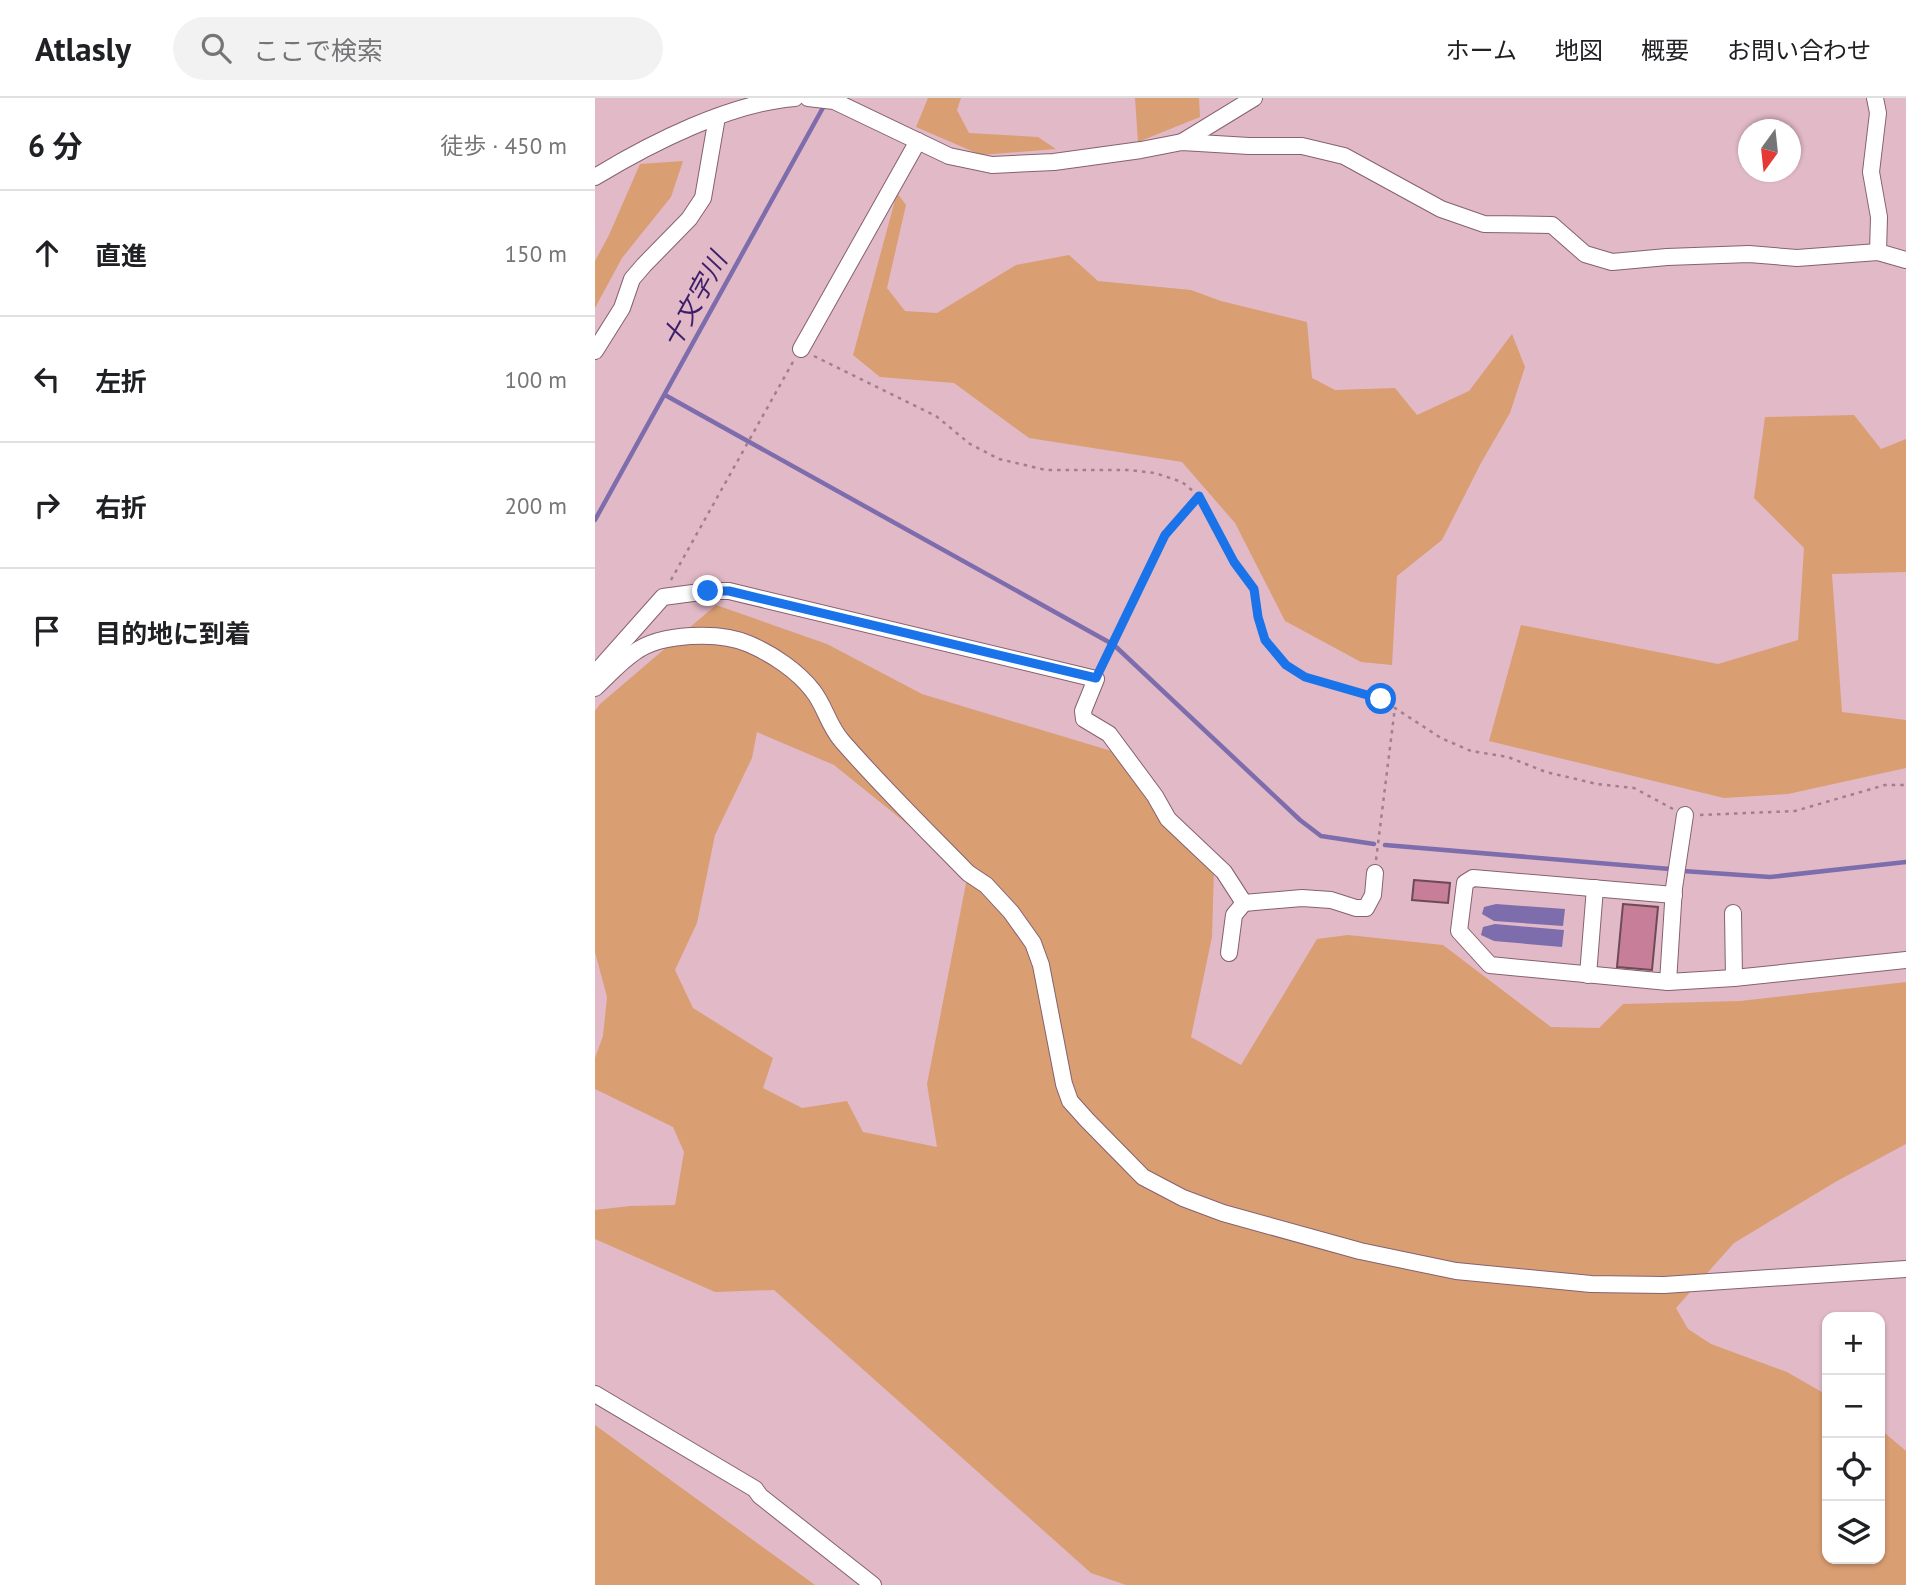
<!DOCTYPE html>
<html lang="ja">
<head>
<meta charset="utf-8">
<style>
  body { margin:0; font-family:"PT Sans","Noto Sans JP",sans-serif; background:#f2f2f2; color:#202124 }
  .controls { position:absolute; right:21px; bottom:21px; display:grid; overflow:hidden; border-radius:14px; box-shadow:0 2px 5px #0004 }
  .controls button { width:63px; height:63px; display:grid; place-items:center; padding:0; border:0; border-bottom:2px solid #e0e0e0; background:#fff; color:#202124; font:35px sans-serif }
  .compass { position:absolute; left:1143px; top:21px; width:63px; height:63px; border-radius:50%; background:#fff; box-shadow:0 2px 5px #0004; rotate:195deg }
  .stop { position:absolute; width:21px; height:21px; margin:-16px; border:5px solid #1a73e8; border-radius:50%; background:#fff }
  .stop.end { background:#1a73e8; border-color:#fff; box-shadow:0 2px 7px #0008 }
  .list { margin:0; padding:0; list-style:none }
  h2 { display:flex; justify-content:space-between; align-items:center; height:91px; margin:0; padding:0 28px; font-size:30px }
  h2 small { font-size:23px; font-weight:400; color:#757577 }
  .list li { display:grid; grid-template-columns:46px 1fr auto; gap:21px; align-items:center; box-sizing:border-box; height:126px; padding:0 28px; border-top:2px solid #e0e0e0 }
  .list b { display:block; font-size:26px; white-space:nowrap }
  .list em { font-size:23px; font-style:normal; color:#757577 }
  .icon { flex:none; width:38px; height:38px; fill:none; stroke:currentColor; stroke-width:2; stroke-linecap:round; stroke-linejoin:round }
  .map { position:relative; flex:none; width:1311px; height:1487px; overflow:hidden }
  header { display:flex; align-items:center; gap:42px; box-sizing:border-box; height:98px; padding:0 35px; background:#fff; border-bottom:2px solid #e0e0e0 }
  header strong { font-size:33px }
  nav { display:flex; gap:38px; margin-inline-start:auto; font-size:24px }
  .search { width:490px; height:63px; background:#f2f2f2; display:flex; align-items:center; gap:18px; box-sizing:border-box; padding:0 24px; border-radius:38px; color:#757577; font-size:26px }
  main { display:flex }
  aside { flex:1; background:#fff }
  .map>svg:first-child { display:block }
  .green { fill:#da9e73; fill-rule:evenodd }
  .water { fill:#7e6dac }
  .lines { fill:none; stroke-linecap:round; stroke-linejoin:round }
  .stream { stroke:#7e6dac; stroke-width:4.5 }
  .building { fill:#c77e99; stroke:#6d4a56; stroke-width:2 }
  .minor-casing { stroke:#86616e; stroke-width:18 }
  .path { stroke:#a0808b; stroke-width:2.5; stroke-dasharray:3.5 5; stroke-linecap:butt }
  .minor { stroke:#fff; stroke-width:16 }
  .route { stroke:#1a73e8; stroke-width:9 }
  .labels { text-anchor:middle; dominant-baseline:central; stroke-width:5; stroke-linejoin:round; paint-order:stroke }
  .water-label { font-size:26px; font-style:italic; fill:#3c1f6b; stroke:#e2b9c7 }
</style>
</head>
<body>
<header>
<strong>Atlasly</strong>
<div class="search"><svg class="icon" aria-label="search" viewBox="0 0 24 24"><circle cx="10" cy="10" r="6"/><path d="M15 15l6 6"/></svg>ここで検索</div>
<nav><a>ホーム</a><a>地図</a><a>概要</a><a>お問い合わせ</a></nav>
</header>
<main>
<aside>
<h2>6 分<small>徒歩 · 450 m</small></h2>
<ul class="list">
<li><svg class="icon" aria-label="ahead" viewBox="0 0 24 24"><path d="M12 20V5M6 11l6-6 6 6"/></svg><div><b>直進</b></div><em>150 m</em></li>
<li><svg class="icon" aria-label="left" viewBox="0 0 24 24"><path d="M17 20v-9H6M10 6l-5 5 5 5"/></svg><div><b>左折</b></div><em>100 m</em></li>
<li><svg class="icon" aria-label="right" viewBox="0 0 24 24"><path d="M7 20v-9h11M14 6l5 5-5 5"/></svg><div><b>右折</b></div><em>200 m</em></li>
<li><svg class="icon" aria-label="arrive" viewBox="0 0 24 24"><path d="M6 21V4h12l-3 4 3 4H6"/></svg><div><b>目的地に到着</b></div></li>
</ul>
</aside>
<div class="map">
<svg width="1311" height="1487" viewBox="0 0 1311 1487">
  <rect width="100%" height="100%" fill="#e2b9c7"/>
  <g class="green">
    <path d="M333,0H366L362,12L374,35L443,39L461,51L386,57L321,29Z"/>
    <path d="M540,0H604L605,19L543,44Z"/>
    <path d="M88,63L76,99L27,160L0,210V163L14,137L45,66Z"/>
    <path d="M302,95L311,107L292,190L310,213L342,215L421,167L474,157L503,183L596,192L626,203L712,224L717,280L740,292L800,290L822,317L874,293L917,236L930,269L915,315L886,365L847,442L802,478L797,567L766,564L690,523L640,425L587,364L434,340L359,285L285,279L258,257Z"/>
    <path d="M1259,317L1286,351L1311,341V474L1237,476L1247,614L1311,622V670L1193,696L1129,700L894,643L926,527L1123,566L1203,542L1209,450L1159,400L1170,319Z"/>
    <path d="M121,507L232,546L327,596L523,655L619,770L617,839L596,939L646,967L722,841L753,837L848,847L956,929L1004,930L1028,906L1145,903L1311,884V1046L1242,1083L1139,1145L1081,1210L1093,1231L1116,1246L1192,1274L1232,1297V1461H1285V1331L1311,1353V1487H531L496,1475L179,1192L120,1194L0,1141V1112L35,1108L80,1107L89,1054L78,1029L0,991V960L8,938L12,899L0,854V613L5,606ZM162,634L239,667L373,775L332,986L342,1049L268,1034L252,1003L207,1010L168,990L178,960L98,910L80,872L102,825L120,737L157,660Z"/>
    <path d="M0,1327L220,1487H0Z"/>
  </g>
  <g class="water">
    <path d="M901,806L970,811L968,828L899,823L887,816L889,809Z"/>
    <path d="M900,826L969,832L967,849L899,843L886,837L888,829Z"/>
  </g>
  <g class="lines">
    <g class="stream">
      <path d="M70,297L519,547L705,722L726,738L779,746"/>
      <path d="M0,422L230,6"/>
      <path d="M790,747L1075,771"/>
      <path d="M1088,773L1175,779L1311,764"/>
    </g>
  </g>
  <g class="building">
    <path d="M819,782L855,785L853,805L817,802Z"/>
    <path d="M1028,806L1063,809L1057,872L1022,869Z"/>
  </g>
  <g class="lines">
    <g class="minor-casing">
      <g id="minor">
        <path d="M213,0L239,3L354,58L397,67L459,64L546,52L587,44L654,48H707L749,58L846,111L889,126L957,127L990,156L1017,164L1072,159L1154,156L1202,160L1283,154L1311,162"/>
        <path d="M1280,0L1283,15L1276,74L1284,119L1283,154"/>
        <path d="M587,44L659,0"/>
        <path d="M0,79C56,45 135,5 200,0"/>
        <path d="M206,251L323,43"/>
        <path d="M0,253L27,210L37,181L49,167L94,121L108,100L122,19"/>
        <path d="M0,579L5,570L68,499L113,493H134L501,581L488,613L489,621L514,636L560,698L573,721L629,774L649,805L707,800L736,802L761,810H771L778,797L780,775"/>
        <path d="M0,590C13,578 25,564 40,554C66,535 125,533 154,546C177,556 203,573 218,593C230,608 233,627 247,643C287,689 331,732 373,775L391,787L416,814L438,845L446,867L469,986L475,1003L492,1022L548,1079L588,1100L628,1115L765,1153L861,1173L996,1186L1069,1187L1311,1171"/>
        <path d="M1079,797L878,780L870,785L864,833L895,867L1073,884L1139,880L1311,862"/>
        <path d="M1138,815L1139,880"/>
        <path d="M634,855L639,817L649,805"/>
        <path d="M993,877L1000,790"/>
        <path d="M1073,884L1079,790L1090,717"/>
        <path d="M0,1296L160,1391L165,1398L278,1487"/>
      </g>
    </g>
    <g class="path">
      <path d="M219,258L341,318L375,346L404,361L451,372H534L560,375L587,384L604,398L639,464L659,491L663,519L670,542L691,567L710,579L786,601L846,640L876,653L913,659L951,674L1002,686L1039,690L1078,711"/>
      <path d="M76,482L199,262"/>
      <path d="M506,570L570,437L604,398"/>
      <path d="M1105,717L1200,713L1290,687H1311"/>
      <path d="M781,762L800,609"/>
    </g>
    <use href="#minor" class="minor"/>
  </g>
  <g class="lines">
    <path class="route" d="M113,493H134L501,580L570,437L604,398L639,464L659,491L663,519L670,542L691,567L710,579L786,601"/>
  </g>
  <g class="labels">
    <g class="water-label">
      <text transform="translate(99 202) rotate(-61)">十文字川</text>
    </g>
  </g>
</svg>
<div class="controls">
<button>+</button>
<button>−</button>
<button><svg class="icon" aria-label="locate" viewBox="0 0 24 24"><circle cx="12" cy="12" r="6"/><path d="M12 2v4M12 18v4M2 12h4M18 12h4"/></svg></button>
<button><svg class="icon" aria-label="layers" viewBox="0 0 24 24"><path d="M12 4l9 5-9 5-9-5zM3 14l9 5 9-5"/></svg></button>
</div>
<svg class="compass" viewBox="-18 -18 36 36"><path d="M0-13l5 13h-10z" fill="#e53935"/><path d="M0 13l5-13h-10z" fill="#757577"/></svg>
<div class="stop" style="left:786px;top:601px"></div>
<div class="stop end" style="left:113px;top:493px"></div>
</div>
</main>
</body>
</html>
